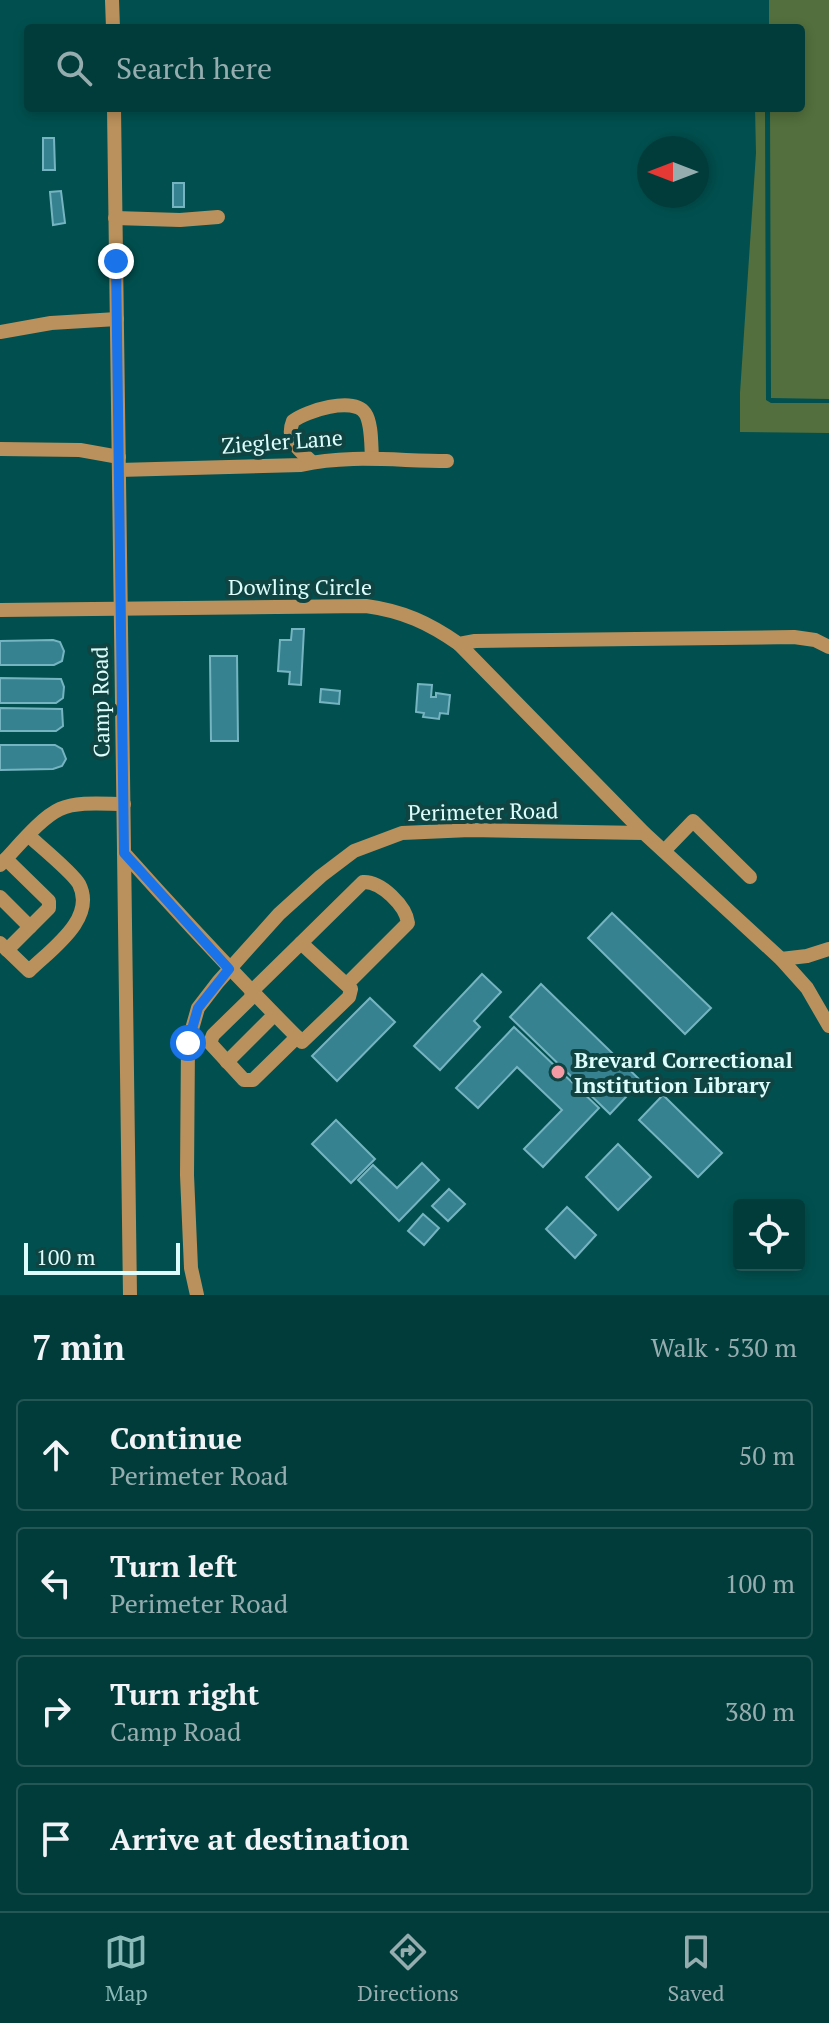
<!DOCTYPE html>
<html lang="en">
<head>
<meta charset="utf-8">
<style>
  body { margin:0; font-family:"PT Serif",serif; background:#0b4342; color:#f1f3f6 }
  .controls { position:absolute; right:24px; bottom:24px; display:grid; overflow:hidden; border-radius:8px; box-shadow:0 4px 12px #0003 }
  .controls button { width:72px; height:72px; display:grid; place-items:center; padding:0; border:0; border-bottom:2px solid #235655; background:#013c3b; color:#f1f3f6; font:40px sans-serif }
  .compass { position:absolute; left:637px; top:136px; width:72px; height:72px; border-radius:50%; background:#013c3b; box-shadow:0 4px 12px #0003; rotate:270deg }
  .scale { position:absolute; left:24px; bottom:20px; width:156px; box-sizing:border-box; padding-left:8px; border:4px solid #dcfdfb; border-top:0; font-size:22px; line-height:28px; white-space:nowrap; color:#dcfdfb; -webkit-text-stroke:6px #0f4442; paint-order:stroke }
  .stop { position:absolute; width:24px; height:24px; margin:-18px; border:6px solid #1a73e8; border-radius:50%; background:#fff }
  .stop.end { background:#1a73e8; border-color:#fff; box-shadow:0 2px 8px #0008 }
  .list { margin:0; padding:0; list-style:none }
  h2 { display:flex; justify-content:space-between; align-items:center; height:104px; margin:0; padding:0 32px; font-size:34px }
  h2 small { font-size:26px; font-weight:400; color:#96adaf }
  .list li { display:grid; grid-template-columns:52px 1fr auto; gap:24px; align-items:center; box-sizing:border-box; height:112px; margin:0 16px 16px; padding:0 16px; border:2px solid #235655; border-radius:8px }
  .list b { display:block; font-size:30px; white-space:nowrap }
  .list p { margin:0; font-size:26px; white-space:nowrap; color:#96adaf }
  .list em { font-size:26px; font-style:normal; color:#96adaf }
  .icon { flex:none; width:44px; height:44px; fill:none; stroke:currentColor; stroke-width:2; stroke-linecap:round; stroke-linejoin:round }
  .map { position:relative; flex:none; width:829px; height:1295px; overflow:hidden }
  .search { position:absolute; background:#013c3b; box-shadow:0 4px 12px #0003; left:24px; right:24px; top:24px; height:88px; display:flex; align-items:center; gap:20px; box-sizing:border-box; padding:0 28px; border-radius:8px; color:#96adaf; font-size:30px }
  .sheet { height:616px; background:#013c3b }
  nav { display:flex; justify-content:space-around; align-items:center; box-sizing:border-box; height:112px; border-top:2px solid #235655; background:#013c3b; font-size:22px; color:#96adaf }
  nav a { display:grid; justify-items:center; gap:4px }
  nav .on { color:#8bbbb9 }
  .map>svg:first-child { display:block }
  .green { fill:#536f3d }
  .building { fill:#368291; stroke:#76b4c1; stroke-width:2 }
  .lines { fill:none; stroke-linecap:round; stroke-linejoin:round }
  .minor { stroke:#ba915c; stroke-width:14 }
  .route { stroke:#1a73e8; stroke-width:10 }
  .poi-dot { fill:#f49aa4; stroke:#0f4442; stroke-width:3 }
  .labels { text-anchor:middle; dominant-baseline:central; stroke-width:8; stroke-linejoin:round; paint-order:stroke }
  .street-label { font-size:22px; fill:#dcfdfb; stroke:#0f4442 }
  .poi-label { font-size:22px; font-weight:bold; fill:#dcfdfb; stroke:#0f4442; text-anchor:start }
</style>
</head>
<body>
<div class="map">
<svg width="829" height="1295" viewBox="0 0 829 1295">
  <rect width="100%" height="100%" fill="#01504f"/>
  <g class="green">
    <path d="M769,0H829V399L771,398L770,108H801V28H769Z"/>
    <path d="M755,108H765L766,400L771,403H829V433L740,432V393L756,153Z"/>
  </g>
  <g class="building">
    <path d="M43,138H54L55,170H43Z"/>
    <rect x="173" y="183" width="11" height="24"/>
    <path d="M61,191L65,223L53,225L50,192Z"/>
    <path d="M292,629H304L301,685L289,684L290,672L278,671L280,640H291Z"/>
    <path d="M53,640L60,642L64,651L62,661L54,665H0V641Z"/>
    <path d="M210,656H237L238,741H211Z"/>
    <path d="M0,678L61,679L64,687L63,698L56,703H0Z"/>
    <path d="M418,684L432,685L431,697H436V693L450,695L448,714L440,713L439,719L423,717L424,713L416,712Z"/>
    <path d="M321,689L340,691L339,704L320,702Z"/>
    <path d="M0,708L62,709L63,726L56,731H0Z"/>
    <path d="M0,745H55L62,749L66,759L62,766L53,769L0,770Z"/>
    <path d="M612,913L711,1008L685,1034L588,938Z"/>
    <path d="M482,974L501,992L474,1021L480,1027L440,1070L414,1046Z"/>
    <path d="M541,984L641,1081L610,1114L510,1017Z"/>
    <path d="M370,998L395,1022L337,1081L312,1056Z"/>
    <path d="M514,1027L599,1108L543,1167L524,1149L562,1110L517,1067L478,1108L456,1088Z"/>
    <path d="M663,1095L722,1153L698,1177L639,1120Z"/>
    <path d="M336,1120L375,1159L351,1183L312,1144Z"/>
    <path d="M618,1144L651,1177L618,1210L586,1177Z"/>
    <path d="M422,1163L439,1180L399,1221L358,1180L373,1165L397,1188Z"/>
    <path d="M449,1189L465,1204L448,1221L432,1206Z"/>
    <path d="M567,1207L596,1235L575,1258L546,1229Z"/>
    <path d="M423,1214L439,1228L424,1245L408,1231Z"/>
  </g>
  <g class="lines">
    <g class="minor">
      <path d="M112,0L113,28"/>
      <path d="M114,108L130,1295"/>
      <path d="M115,218L180,220L218,217"/>
      <path d="M0,332L51,323L117,319"/>
      <path d="M0,449L80,450L119,457"/>
      <path d="M312,462C299,450 285,440 293,421C306,411 353,396 365,413C372,423 371,445 372,458"/>
      <path d="M119,470L301,465C349,454 398,461 447,461"/>
      <path d="M0,610L366,606C403,611 429,623 459,644L475,641L794,637L815,640L829,647"/>
      <path d="M459,644L644,833L781,959L807,988L829,1026"/>
      <path d="M664,851L693,821L750,877"/>
      <path d="M124,853C182,918 241,981 302,1042L349,997L351,989L301,943L251,992"/>
      <path d="M6,859L49,901V908L7,950"/>
      <path d="M0,865C16,849 40,818 60,809C78,801 104,804 124,804"/>
      <path d="M0,897L30,927"/>
      <path d="M0,943L29,971C50,950 97,919 79,884C73,873 40,846 29,836"/>
      <path d="M301,943L363,882C381,881 406,906 408,923L347,984"/>
      <path d="M781,959L807,956L829,949"/>
      <path d="M254,995L213,1035L210,1043L244,1080H253L297,1037"/>
      <path d="M227,1062L274,1015"/>
      <path d="M197,1295L191,1268L187,1175L188,1043L198,1008L218,982L279,914L321,876L354,851L402,833L470,830L644,833"/>
    </g>
  </g>
  <g class="lines">
    <path class="route" d="M116,261L124,853L229,969L198,1008L188,1043"/>
  </g>
  <circle class="poi-dot" cx="558" cy="1072" r="8"/>
  <g class="labels">
    <g class="street-label">
      <text transform="translate(282 441) rotate(-4)">Ziegler Lane</text>
      <text x="300" y="586">Dowling Circle</text>
      <text transform="translate(100 702) rotate(-91)">Camp Road</text>
      <text transform="translate(483 811) rotate(-1)">Perimeter Road</text>
    </g>
    <g class="poi-label">
      <text x="574" y="1059">Brevard Correctional<tspan x="574" dy="25">Institution Library</tspan></text>
    </g>
  </g>
</svg>
<div class="controls">
<button><svg class="icon" aria-label="locate" viewBox="0 0 24 24"><circle cx="12" cy="12" r="6"/><path d="M12 2v4M12 18v4M2 12h4M18 12h4"/></svg></button>
</div>
<svg class="compass" viewBox="-18 -18 36 36"><path d="M0-13l5 13h-10z" fill="#e53935"/><path d="M0 13l5-13h-10z" fill="#96adaf"/></svg>
<div class="scale">100 m</div>
<div class="stop" style="left:188px;top:1043px"></div>
<div class="stop end" style="left:116px;top:261px"></div>
<div class="search"><svg class="icon" aria-label="search" viewBox="0 0 24 24"><circle cx="10" cy="10" r="6"/><path d="M15 15l6 6"/></svg>Search here</div>
</div>
<section class="sheet">
<h2>7 min<small>Walk · 530 m</small></h2>
<ul class="list">
<li><svg class="icon" aria-label="ahead" viewBox="0 0 24 24"><path d="M12 20V5M6 11l6-6 6 6"/></svg><div><b>Continue</b><p>Perimeter Road</p></div><em>50 m</em></li>
<li><svg class="icon" aria-label="left" viewBox="0 0 24 24"><path d="M17 20v-9H6M10 6l-5 5 5 5"/></svg><div><b>Turn left</b><p>Perimeter Road</p></div><em>100 m</em></li>
<li><svg class="icon" aria-label="right" viewBox="0 0 24 24"><path d="M7 20v-9h11M14 6l5 5-5 5"/></svg><div><b>Turn right</b><p>Camp Road</p></div><em>380 m</em></li>
<li><svg class="icon" aria-label="arrive" viewBox="0 0 24 24"><path d="M6 21V4h12l-3 4 3 4H6"/></svg><div><b>Arrive at destination</b></div></li>
</ul>
</section>
<nav>
<a class="on"><svg class="icon" aria-label="map" viewBox="0 0 24 24"><path d="M3 6l6-2 6 2 6-2v14l-6 2-6-2-6 2zM9 4v14M15 6v14"/></svg>Map</a>
<a><svg class="icon" aria-label="directions" viewBox="0 0 24 24"><path d="M12 3l9 9-9 9-9-9zM9 14v-3h6M13 9l2 2-2 2"/></svg>Directions</a>
<a><svg class="icon" aria-label="saved" viewBox="0 0 24 24"><path d="M7 4h10v16l-5-4-5 4z"/></svg>Saved</a>
</nav>
</body>
</html>
